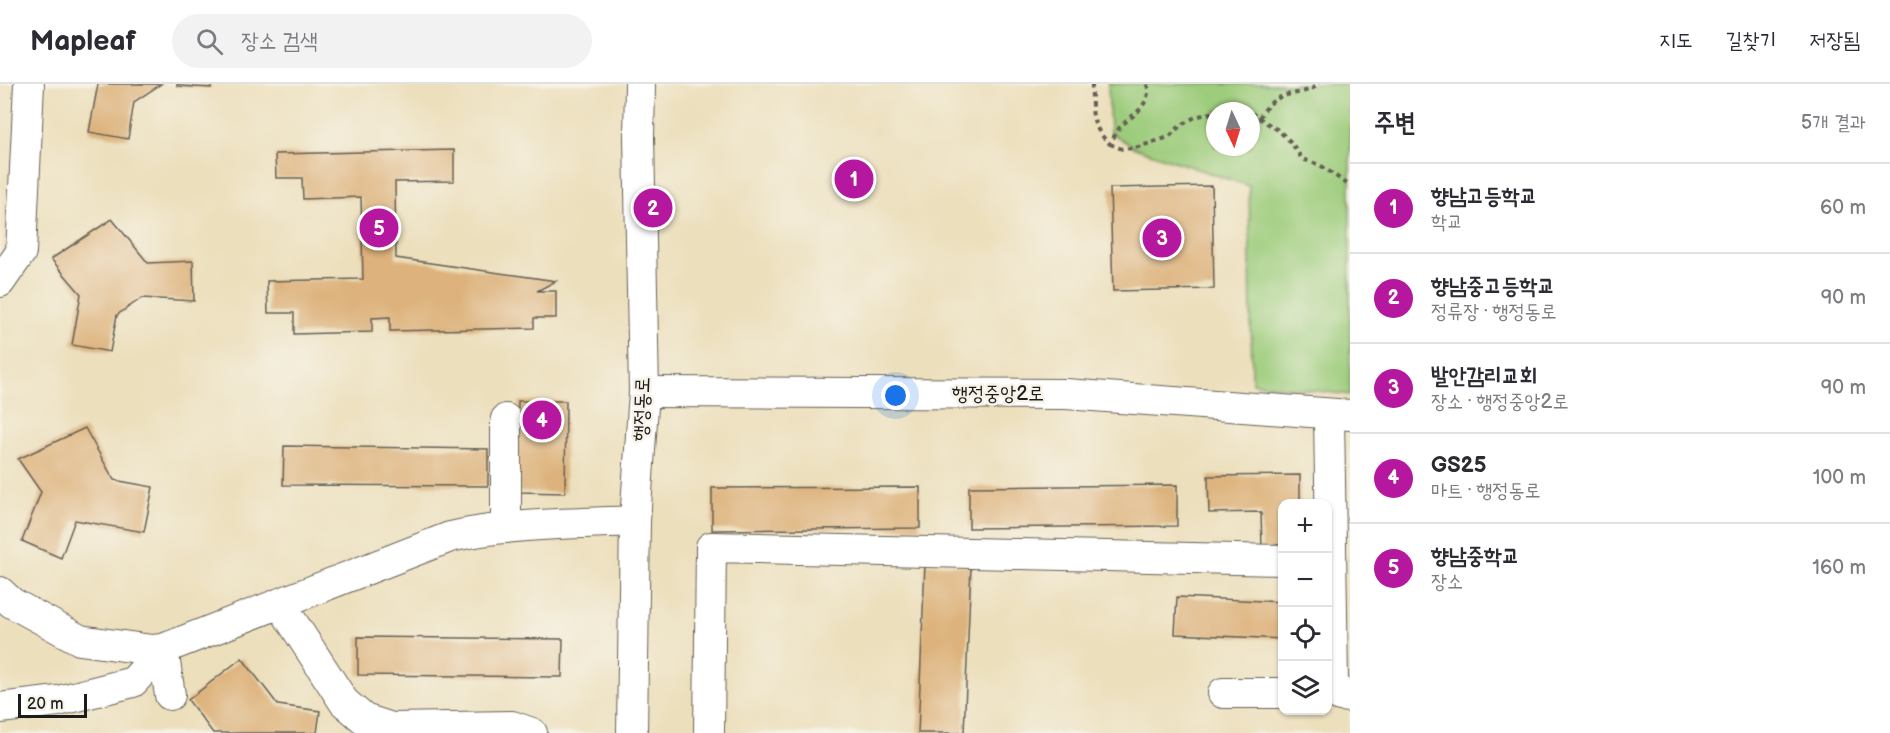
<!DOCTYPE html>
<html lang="ko">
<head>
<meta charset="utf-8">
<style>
  body { margin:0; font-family:"Balsamiq Sans","Poor Story",sans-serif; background:#f2f2f3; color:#2b2b33 }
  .controls { position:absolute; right:18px; bottom:18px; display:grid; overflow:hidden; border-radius:12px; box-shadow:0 2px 4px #0004 }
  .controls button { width:54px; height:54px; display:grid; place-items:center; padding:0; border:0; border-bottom:2px solid #e1e1e2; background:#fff; color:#2b2b33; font:30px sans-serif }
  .compass { position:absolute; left:1206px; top:18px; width:54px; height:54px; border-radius:50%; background:#fff; box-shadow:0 2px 4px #0004; rotate:176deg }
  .scale { position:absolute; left:18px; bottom:15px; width:69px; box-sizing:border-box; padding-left:6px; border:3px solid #1c1c1c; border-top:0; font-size:16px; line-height:21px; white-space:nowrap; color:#1c1c1c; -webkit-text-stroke:4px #f7f3e8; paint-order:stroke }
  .you { position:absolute; left:896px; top:312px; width:21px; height:21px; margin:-15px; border:4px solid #fff; border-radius:50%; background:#1a73e8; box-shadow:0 0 0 9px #1a73e833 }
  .badge { display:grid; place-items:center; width:39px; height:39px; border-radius:50%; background:#b5179e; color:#fff; font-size:20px; font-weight:700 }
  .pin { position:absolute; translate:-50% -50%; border:3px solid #fff; box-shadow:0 2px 6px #0006 }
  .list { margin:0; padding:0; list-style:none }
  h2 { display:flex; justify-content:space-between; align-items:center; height:78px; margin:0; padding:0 24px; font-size:26px }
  h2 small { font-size:20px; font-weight:400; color:#7c7c81 }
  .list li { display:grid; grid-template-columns:39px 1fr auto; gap:18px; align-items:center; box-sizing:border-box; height:90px; padding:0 24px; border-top:2px solid #e1e1e2 }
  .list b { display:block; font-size:22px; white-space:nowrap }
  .list p { margin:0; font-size:20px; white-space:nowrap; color:#7c7c81 }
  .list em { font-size:20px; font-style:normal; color:#7c7c81 }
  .icon { flex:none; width:33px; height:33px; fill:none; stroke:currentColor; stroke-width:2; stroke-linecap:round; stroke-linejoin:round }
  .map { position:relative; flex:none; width:1350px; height:649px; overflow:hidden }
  header { display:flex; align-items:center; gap:36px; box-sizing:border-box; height:84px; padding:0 30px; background:#fff; border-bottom:2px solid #e1e1e2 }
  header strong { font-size:28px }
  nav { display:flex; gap:33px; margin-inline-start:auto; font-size:21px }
  .search { width:420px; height:54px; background:#f2f2f3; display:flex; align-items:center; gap:15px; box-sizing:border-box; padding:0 21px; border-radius:33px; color:#7c7c81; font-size:22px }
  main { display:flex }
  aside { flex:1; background:#fff }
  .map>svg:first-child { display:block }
  .green { fill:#9dcc7b; stroke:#5c744c; stroke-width:1.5; fill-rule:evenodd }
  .building { fill:#ddb27b }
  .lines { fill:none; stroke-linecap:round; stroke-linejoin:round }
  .minor-casing { stroke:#656054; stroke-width:32 }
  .path { stroke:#656054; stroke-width:4; stroke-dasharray:4.5 4.5; stroke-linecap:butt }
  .minor { stroke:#fff; stroke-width:30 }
  .labels { text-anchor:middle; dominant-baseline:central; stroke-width:5; stroke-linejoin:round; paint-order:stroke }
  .street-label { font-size:20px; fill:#1c1c1c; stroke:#f7f3e8 }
</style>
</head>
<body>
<header>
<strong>Mapleaf</strong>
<div class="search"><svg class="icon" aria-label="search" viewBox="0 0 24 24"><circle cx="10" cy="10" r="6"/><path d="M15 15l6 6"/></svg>장소 검색</div>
<nav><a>지도</a><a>길찾기</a><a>저장됨</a></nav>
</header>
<main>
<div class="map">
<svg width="1350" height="649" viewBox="0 0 1350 649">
  <rect width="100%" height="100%" fill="#f7f3e8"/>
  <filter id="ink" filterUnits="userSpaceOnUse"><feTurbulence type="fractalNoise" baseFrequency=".0167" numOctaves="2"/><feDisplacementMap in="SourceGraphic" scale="12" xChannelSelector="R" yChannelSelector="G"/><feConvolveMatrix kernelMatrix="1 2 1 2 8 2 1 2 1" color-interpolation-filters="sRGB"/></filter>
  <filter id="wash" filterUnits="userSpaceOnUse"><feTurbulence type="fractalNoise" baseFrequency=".008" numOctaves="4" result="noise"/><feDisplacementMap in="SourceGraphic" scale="24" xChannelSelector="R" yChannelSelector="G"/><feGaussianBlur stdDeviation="1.35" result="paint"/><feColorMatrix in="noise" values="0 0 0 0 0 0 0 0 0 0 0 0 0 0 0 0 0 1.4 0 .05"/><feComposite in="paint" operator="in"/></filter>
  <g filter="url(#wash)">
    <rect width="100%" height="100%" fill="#ecdfbc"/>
    <path class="green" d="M1108,0H1350V311L1252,299L1249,102L1135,64L1110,48ZM1215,27H1251V63H1215Z"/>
    <g id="blocks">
      <g class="building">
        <path d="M98,0H161L134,18L128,55L89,48Z"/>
        <path d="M177,0H211V4L177,2Z"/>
        <path d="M454,66V97L395,98L396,174L556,197L537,207H556V234H534V244L390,247V233L372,234V248L294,250V229H268L267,197L363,195L361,113L303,115L302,94H276L275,70Z"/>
        <path d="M1212,102L1214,205L1113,207L1110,104Z"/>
        <path d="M112,135L148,179L193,177L194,217L142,214L117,231L110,268L72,261L81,210L51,175Z"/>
        <path d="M518,317H566L565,409L518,408Z"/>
        <path d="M85,344L114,396L153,403L144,448L75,436L61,474L22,457L41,408L18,375Z"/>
        <path d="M284,362L488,365V402L283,401Z"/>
        <path d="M1300,391V420H1282V465H1262L1261,428L1209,429L1208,392Z"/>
        <path d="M1177,401V442L969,444V403Z"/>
        <path d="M920,403V444L712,446V404Z"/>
        <path d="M925,480L971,482L964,649H918Z"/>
        <path d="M1177,513L1282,518V555L1175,550Z"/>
        <path d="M358,553L563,555L562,593L358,591Z"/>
        <path d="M242,574L278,621L320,627L317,649H213L188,616Z"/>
      </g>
    </g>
  </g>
  <g filter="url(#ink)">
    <use href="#blocks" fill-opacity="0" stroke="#656054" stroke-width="1.5"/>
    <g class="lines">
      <g class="minor-casing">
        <g id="minor">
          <path d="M0,198L21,168L29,0"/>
          <path d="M644,308L1066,310L1350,331"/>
          <path d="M1329,330L1333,597L1340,612L1350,613"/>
          <path d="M506,335V444"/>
          <path d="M0,508L12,519L80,556L152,566L163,565L450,453C511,439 574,440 635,437"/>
          <path d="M280,519L344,618L364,635L392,644L512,642L532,649"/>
          <path d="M163,565L170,611"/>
          <path d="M1223,609H1282"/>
          <path d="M0,624L58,617L133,598L163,565"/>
          <path d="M632,649L635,437L644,308L639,53L640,0"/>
          <path d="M709,649L711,463L1282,476"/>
        </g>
      </g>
      <g class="path">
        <path d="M1092,0C1092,26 1089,41 1110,60C1113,55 1116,48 1120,43C1134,29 1145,27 1149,5L1146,0"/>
        <path d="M1219,27H1236"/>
        <path d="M1251,29L1278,46L1291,58L1302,75L1320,81L1350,102"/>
        <path d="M1259,34C1279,0 1296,17 1320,0"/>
        <path d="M1110,60L1122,65L1135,64L1169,53L1180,42L1195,33L1215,28"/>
      </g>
      <use href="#minor" class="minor"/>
    </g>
  </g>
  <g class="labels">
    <g class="street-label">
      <text x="998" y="310">행정중앙2로</text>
      <text transform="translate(642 325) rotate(-88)">행정동로</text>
    </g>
  </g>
</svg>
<div class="controls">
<button>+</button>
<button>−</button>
<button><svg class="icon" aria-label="locate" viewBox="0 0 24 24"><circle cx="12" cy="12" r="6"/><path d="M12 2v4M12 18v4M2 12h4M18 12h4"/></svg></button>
<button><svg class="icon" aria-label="layers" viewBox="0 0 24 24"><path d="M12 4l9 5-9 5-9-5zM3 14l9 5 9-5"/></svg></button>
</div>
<svg class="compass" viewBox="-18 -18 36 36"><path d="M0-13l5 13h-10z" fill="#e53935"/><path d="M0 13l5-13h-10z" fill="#7c7c81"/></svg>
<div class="scale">20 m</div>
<div class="you"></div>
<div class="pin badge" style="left:854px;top:95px">1</div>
<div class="pin badge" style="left:653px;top:124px">2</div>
<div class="pin badge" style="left:1162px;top:154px">3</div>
<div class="pin badge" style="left:542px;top:336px">4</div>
<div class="pin badge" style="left:379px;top:144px">5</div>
</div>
<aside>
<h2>주변<small>5개 결과</small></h2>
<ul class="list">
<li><span class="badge">1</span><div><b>향남고등학교</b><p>학교</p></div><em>60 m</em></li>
<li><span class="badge">2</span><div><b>향남중고등학교</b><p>정류장 · 행정동로</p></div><em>90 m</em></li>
<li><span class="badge">3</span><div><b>발안감리교회</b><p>장소 · 행정중앙2로</p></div><em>90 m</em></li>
<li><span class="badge">4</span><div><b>GS25</b><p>마트 · 행정동로</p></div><em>100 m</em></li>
<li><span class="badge">5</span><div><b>향남중학교</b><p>장소</p></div><em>160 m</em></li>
</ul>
</aside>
</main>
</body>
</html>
